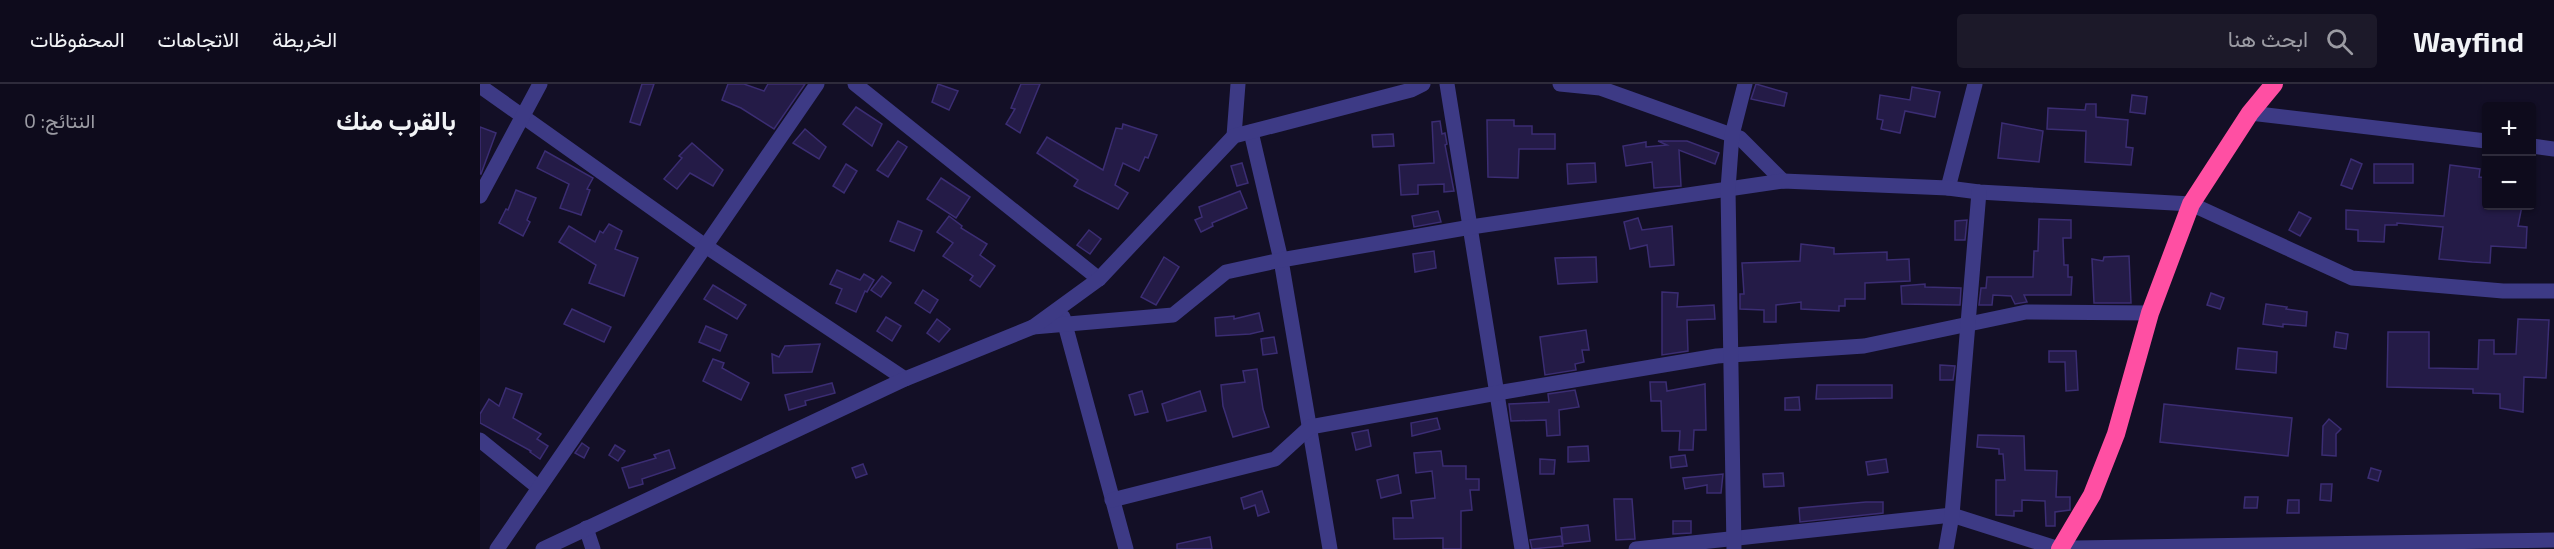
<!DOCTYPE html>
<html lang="ar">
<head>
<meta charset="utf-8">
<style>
  body { margin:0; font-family:"Exo 2",Vazirmatn,sans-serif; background:#1c1929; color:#f1f3f6; direction:rtl }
  .controls { position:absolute; right:18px; top:18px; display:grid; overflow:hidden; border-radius:6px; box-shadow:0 2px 4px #0004 }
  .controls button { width:54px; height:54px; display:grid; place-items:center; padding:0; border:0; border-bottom:2px solid #2e2b3b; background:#0e0b1c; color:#f1f3f6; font:30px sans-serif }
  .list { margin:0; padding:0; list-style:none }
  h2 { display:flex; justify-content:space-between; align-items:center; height:78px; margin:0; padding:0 24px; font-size:26px }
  h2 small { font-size:20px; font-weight:400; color:#9b9ba3 }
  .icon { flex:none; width:33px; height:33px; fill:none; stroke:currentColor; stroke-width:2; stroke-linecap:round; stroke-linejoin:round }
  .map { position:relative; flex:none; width:2074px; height:465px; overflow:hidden; direction:ltr }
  header { display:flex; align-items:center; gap:36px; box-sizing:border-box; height:84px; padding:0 30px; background:#0e0b1c; border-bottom:2px solid #2e2b3b }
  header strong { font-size:28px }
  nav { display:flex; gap:33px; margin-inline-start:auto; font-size:21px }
  .search { width:420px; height:54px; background:#1c1929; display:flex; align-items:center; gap:15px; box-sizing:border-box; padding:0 21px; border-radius:6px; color:#9b9ba3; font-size:22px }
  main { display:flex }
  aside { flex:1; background:#0e0b1c }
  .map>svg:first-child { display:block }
  .building { fill:#241b47; stroke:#3b2d73; stroke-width:1.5 }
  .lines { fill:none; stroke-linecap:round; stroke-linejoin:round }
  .street { stroke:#3d3a85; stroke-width:15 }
  .highway { stroke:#ff4fa3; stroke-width:18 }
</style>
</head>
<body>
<header>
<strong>Wayfind</strong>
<div class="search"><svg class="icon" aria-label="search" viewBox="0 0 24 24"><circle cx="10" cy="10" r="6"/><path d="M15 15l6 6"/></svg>ابحث هنا</div>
<nav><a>الخريطة</a><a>الاتجاهات</a><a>المحفوظات</a></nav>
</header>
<main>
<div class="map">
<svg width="2074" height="465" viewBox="0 0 2074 465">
  <rect width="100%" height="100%" fill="#130f26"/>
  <g class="building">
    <path d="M162,0H174L160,41L150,38Z"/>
    <path d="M248,0H264L284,7L288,0H325L294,45L261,24L242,16Z"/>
    <path d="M458,0L478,7L469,26L452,18Z"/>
    <path d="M541,0H560L540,49L526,40L535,25L531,24Z"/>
    <path d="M1276,0L1307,9L1304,22L1271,15Z"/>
    <path d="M1432,3L1460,8L1455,33L1425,27L1420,49L1401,45L1403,36L1397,35L1400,11L1430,16Z"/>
    <path d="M1652,11L1667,13L1665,30L1650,28Z"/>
    <path d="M1606,20H1616V33L1648,36L1646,63L1653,64L1651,81L1605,78L1606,47L1567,45L1568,24L1605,26Z"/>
    <path d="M376,23L402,40L392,62L363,40Z"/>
    <path d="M1007,36H1034V42H1052V50H1075V65H1039L1038,94L1008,93Z"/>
    <path d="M960,37L962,50L965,49L967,60L965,61L974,107L964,108V100L938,101V110L921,111L919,81L954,79L952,38Z"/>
    <path d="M1522,39L1563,47L1559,78L1518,74Z"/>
    <path d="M643,40L677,51L668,74L665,73L659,87L643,79L635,101L648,109L638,125L594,102L598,96L557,69L567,53L623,86L636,44L642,45Z"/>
    <path d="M0,43L16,49L1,90H0Z"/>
    <path d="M325,45L346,63L339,75L313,59Z"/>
    <path d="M913,50L914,62L893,63L892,51Z"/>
    <path d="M418,57L427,63L408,93L397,86Z"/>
    <path d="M1178,57H1207L1239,69L1235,80L1199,66L1201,102L1174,104L1172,78L1146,82L1143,62L1166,58V63L1187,61Z"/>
    <path d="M212,59L243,86L233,102L210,89L197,105L184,95L202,74L199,72Z"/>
    <path d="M65,67L113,94L107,105L110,106L101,131L80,124L89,100L57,84Z"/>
    <path d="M1871,75L1882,80L1872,105L1861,101Z"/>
    <path d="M762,79L768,99L757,102L751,82Z"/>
    <path d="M1115,79L1116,98L1088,100L1087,80Z"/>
    <path d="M366,80L377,87L364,109L353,102Z"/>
    <rect x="1894" y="80" width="39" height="19"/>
    <path d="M1970,81L2000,85L1999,93L2007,94L2005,122H2042L2038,142L2047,143L2046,164L2011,162L2010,179L1992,178L1959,175L1963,143L1917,139V141H1905L1904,158L1878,157V146L1866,145V126L1964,132Z"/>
    <path d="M461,94L490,113L476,134L447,115Z"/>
    <path d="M36,106L56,114L47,136L50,138L43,152L19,139L26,125L28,126Z"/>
    <path d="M760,107L767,124L732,139L733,142L721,148L715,136L722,133L719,123Z"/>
    <path d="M958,127L961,138L934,143L932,132Z"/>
    <path d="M1819,128L1831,134L1820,152L1809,146Z"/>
    <path d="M469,132L482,142L481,144L507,160L500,171L515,182L500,203L490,196L493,192L463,172L473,159L457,148Z"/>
    <path d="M1158,134L1162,146L1192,142L1194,181L1170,183L1167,161L1150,165L1144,138Z"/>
    <path d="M1559,135L1591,136V154H1583L1584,181H1588V193H1592L1591,211H1544L1547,218L1535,220L1531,212L1513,211L1512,221H1499L1501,204H1506L1507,193H1553L1554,167H1558Z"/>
    <path d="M1487,136L1485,156H1475V137Z"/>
    <path d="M418,137L442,147L434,167L410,157Z"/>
    <path d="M129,140L142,147L135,165L158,174L144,212L109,199L116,181L79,158L89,142L115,158L120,147L123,149Z"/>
    <path d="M609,146L621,155L610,170L597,161Z"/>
    <path d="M1321,160L1354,164V170L1407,168V176L1429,175L1430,197L1385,199V215H1365V222H1359V227L1321,225V218L1296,221V238H1284V226L1260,225V210H1264L1262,179L1320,177Z"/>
    <path d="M954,167L956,184L935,188L933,170Z"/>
    <path d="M1649,172L1651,219H1614L1612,175L1623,177L1624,173Z"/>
    <path d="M684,173L699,183L676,221L661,213Z"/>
    <path d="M1116,173L1117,198L1078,200L1075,174Z"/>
    <path d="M357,186L380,196L384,190L394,196L387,208L385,207L376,228L356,219L362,205L350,200Z"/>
    <path d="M402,192L411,199L401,213L391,206Z"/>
    <path d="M1445,200V203L1481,204L1480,221L1422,220L1421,202Z"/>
    <path d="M233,201L266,221L257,235L224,215Z"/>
    <path d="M443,206L458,216L450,229L435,219Z"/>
    <path d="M1182,208L1198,209L1197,223L1234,221L1235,235L1207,236L1208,267L1182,271Z"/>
    <path d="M1731,209L1744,214L1740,225L1727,221Z"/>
    <path d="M1786,220L1807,223L1806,225L1827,228L1826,242L1803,240V243L1783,240Z"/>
    <path d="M92,225L131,243L124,258L84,240Z"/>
    <path d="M779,229L783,247L770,250L736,252L735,234L754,232V235Z"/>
    <path d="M406,233L421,242L412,257L397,247Z"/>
    <path d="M457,235L470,245L459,258L447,249Z"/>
    <path d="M2038,235L2069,236L2066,294L2044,293L2043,328L2020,324V310L1993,309V305L1907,303L1908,248H1949V284L1998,285L1999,256H2014V270H2036Z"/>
    <path d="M226,242L247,251L240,267L219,258Z"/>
    <path d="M1106,246L1109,266H1102L1104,278L1095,280L1096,286L1065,291L1060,253Z"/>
    <path d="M1856,248L1868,250L1866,265L1854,263Z"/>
    <path d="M794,253L797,269L783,271L781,255Z"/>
    <path d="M340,260L332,288L293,289L292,270L299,273L305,262Z"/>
    <path d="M1758,264L1797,268L1796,289L1756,285Z"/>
    <path d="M1569,267H1596L1598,306L1586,307L1585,278H1569Z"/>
    <path d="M233,275L244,279L242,284L269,299L261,316L223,297Z"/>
    <path d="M1460,281L1475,282L1473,296H1460Z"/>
    <path d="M777,285L783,325L789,343L753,353L743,322L741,301L765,298L763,287Z"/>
    <path d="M1170,298H1186L1187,307L1225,300L1226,346H1214L1213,366H1199L1200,347H1182L1181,317H1171Z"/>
    <path d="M352,299L355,309L325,317L326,321L309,326L305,311Z"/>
    <path d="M1337,301H1412V314L1336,315Z"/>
    <path d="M26,304L42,310L33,334L61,350L57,355L68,362L60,375L50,368L51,367L0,339V330L9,315L19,322Z"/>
    <path d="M1095,306L1099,323L1079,326L1080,351L1067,352L1066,336L1031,337L1029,320L1069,318L1068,310Z"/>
    <path d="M662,307L668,328L655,331L649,311Z"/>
    <path d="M720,307L726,327L687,337L682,320Z"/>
    <path d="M1319,313L1320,326H1305V314Z"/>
    <path d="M1684,320L1812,334L1808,372L1680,358Z"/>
    <path d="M957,334L960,345L932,352L931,339Z"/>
    <path d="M1849,335L1861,345L1856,350V372L1842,371L1843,342Z"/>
    <path d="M888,346L891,362L876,366L872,349Z"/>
    <path d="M1498,351L1544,352L1545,386L1577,387L1576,413H1590V426L1575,428V442H1566L1565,417L1542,416V427H1534V432L1516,431V396H1525L1523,370H1519V365L1497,363Z"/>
    <path d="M102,359L109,364L104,374L95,369Z"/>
    <path d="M135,361L145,367L138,377L129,371Z"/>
    <path d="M1108,362L1109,377L1088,378V363Z"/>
    <path d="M189,366L195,384L162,395L163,400L149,404L142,384L176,374L174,371Z"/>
    <path d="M961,367L963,382H986V395H999V406H990L992,426L981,427V465H963V454L914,455L913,434H933L931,417L955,414L952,387L936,389L934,369Z"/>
    <path d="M1205,371L1207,382L1191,384L1190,373Z"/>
    <path d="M1060,375L1075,376L1074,390H1060Z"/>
    <path d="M1406,375L1408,388L1388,391L1386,378Z"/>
    <path d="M383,380L387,390L376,394L372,384Z"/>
    <path d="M1891,384L1901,387L1898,397L1888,394Z"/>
    <path d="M1303,389L1304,402L1284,403L1283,390Z"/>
    <path d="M1243,390L1241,409H1227V401L1205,405L1203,394Z"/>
    <path d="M918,391L921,409L901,414L897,396Z"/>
    <path d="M1841,400H1852L1851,417L1840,416Z"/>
    <path d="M782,407L789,428L778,432L775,421L764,425L761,414Z"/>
    <path d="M1765,413H1778L1777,424H1764Z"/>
    <path d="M1134,415H1152L1155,455L1136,456Z"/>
    <path d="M1808,416H1819V429H1807Z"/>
    <path d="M1386,418H1403V429L1320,438L1319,424Z"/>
    <path d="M1193,437H1211V449L1193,450Z"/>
    <path d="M1108,441L1110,457L1083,460L1081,444Z"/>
    <path d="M1081,452L1083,462L1052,465L1050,456Z"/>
    <path d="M730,453L732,465H697V460Z"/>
  </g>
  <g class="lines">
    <g class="street">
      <path d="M375,0L619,195"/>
      <path d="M967,0L1042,465"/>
      <path d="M1080,0L1120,4L1260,54L1303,97"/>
      <path d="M0,2L224,161L425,295"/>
      <path d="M1770,29L2006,57"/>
      <path d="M771,48L801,176L850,465"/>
      <path d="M754,52L758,0"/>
      <path d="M2052,62L2074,65"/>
      <path d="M1468,104L1495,0"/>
      <path d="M0,112L60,0"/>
      <path d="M583,233L646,465"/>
      <path d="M553,243L693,231L746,188L801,176L991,143L1303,97L1468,104L1499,108L1711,120L1872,194L2023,207H2074"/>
      <path d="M0,356L59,404"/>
      <path d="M632,416L795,375L830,343L1017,309L1237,272L1384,262L1546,228L1670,229"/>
      <path d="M106,444L113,465"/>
      <path d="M1596,464L2074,456"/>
      <path d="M17,465L337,0"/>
      <path d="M63,465L425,295L553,243L619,195L754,52L931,6L943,0"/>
      <path d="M1156,465L1472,431L1579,465"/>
      <path d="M1254,465L1248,105L1252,51L1265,0"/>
      <path d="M1466,465L1472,431L1499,108"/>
    </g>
    <path class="highway" d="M1580,465L1612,411L1636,350L1670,229L1711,120L1770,29L1794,0"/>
  </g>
</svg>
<div class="controls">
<button>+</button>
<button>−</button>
</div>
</div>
<aside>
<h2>بالقرب منك<small>النتائج: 0</small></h2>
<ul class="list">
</ul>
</aside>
</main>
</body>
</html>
